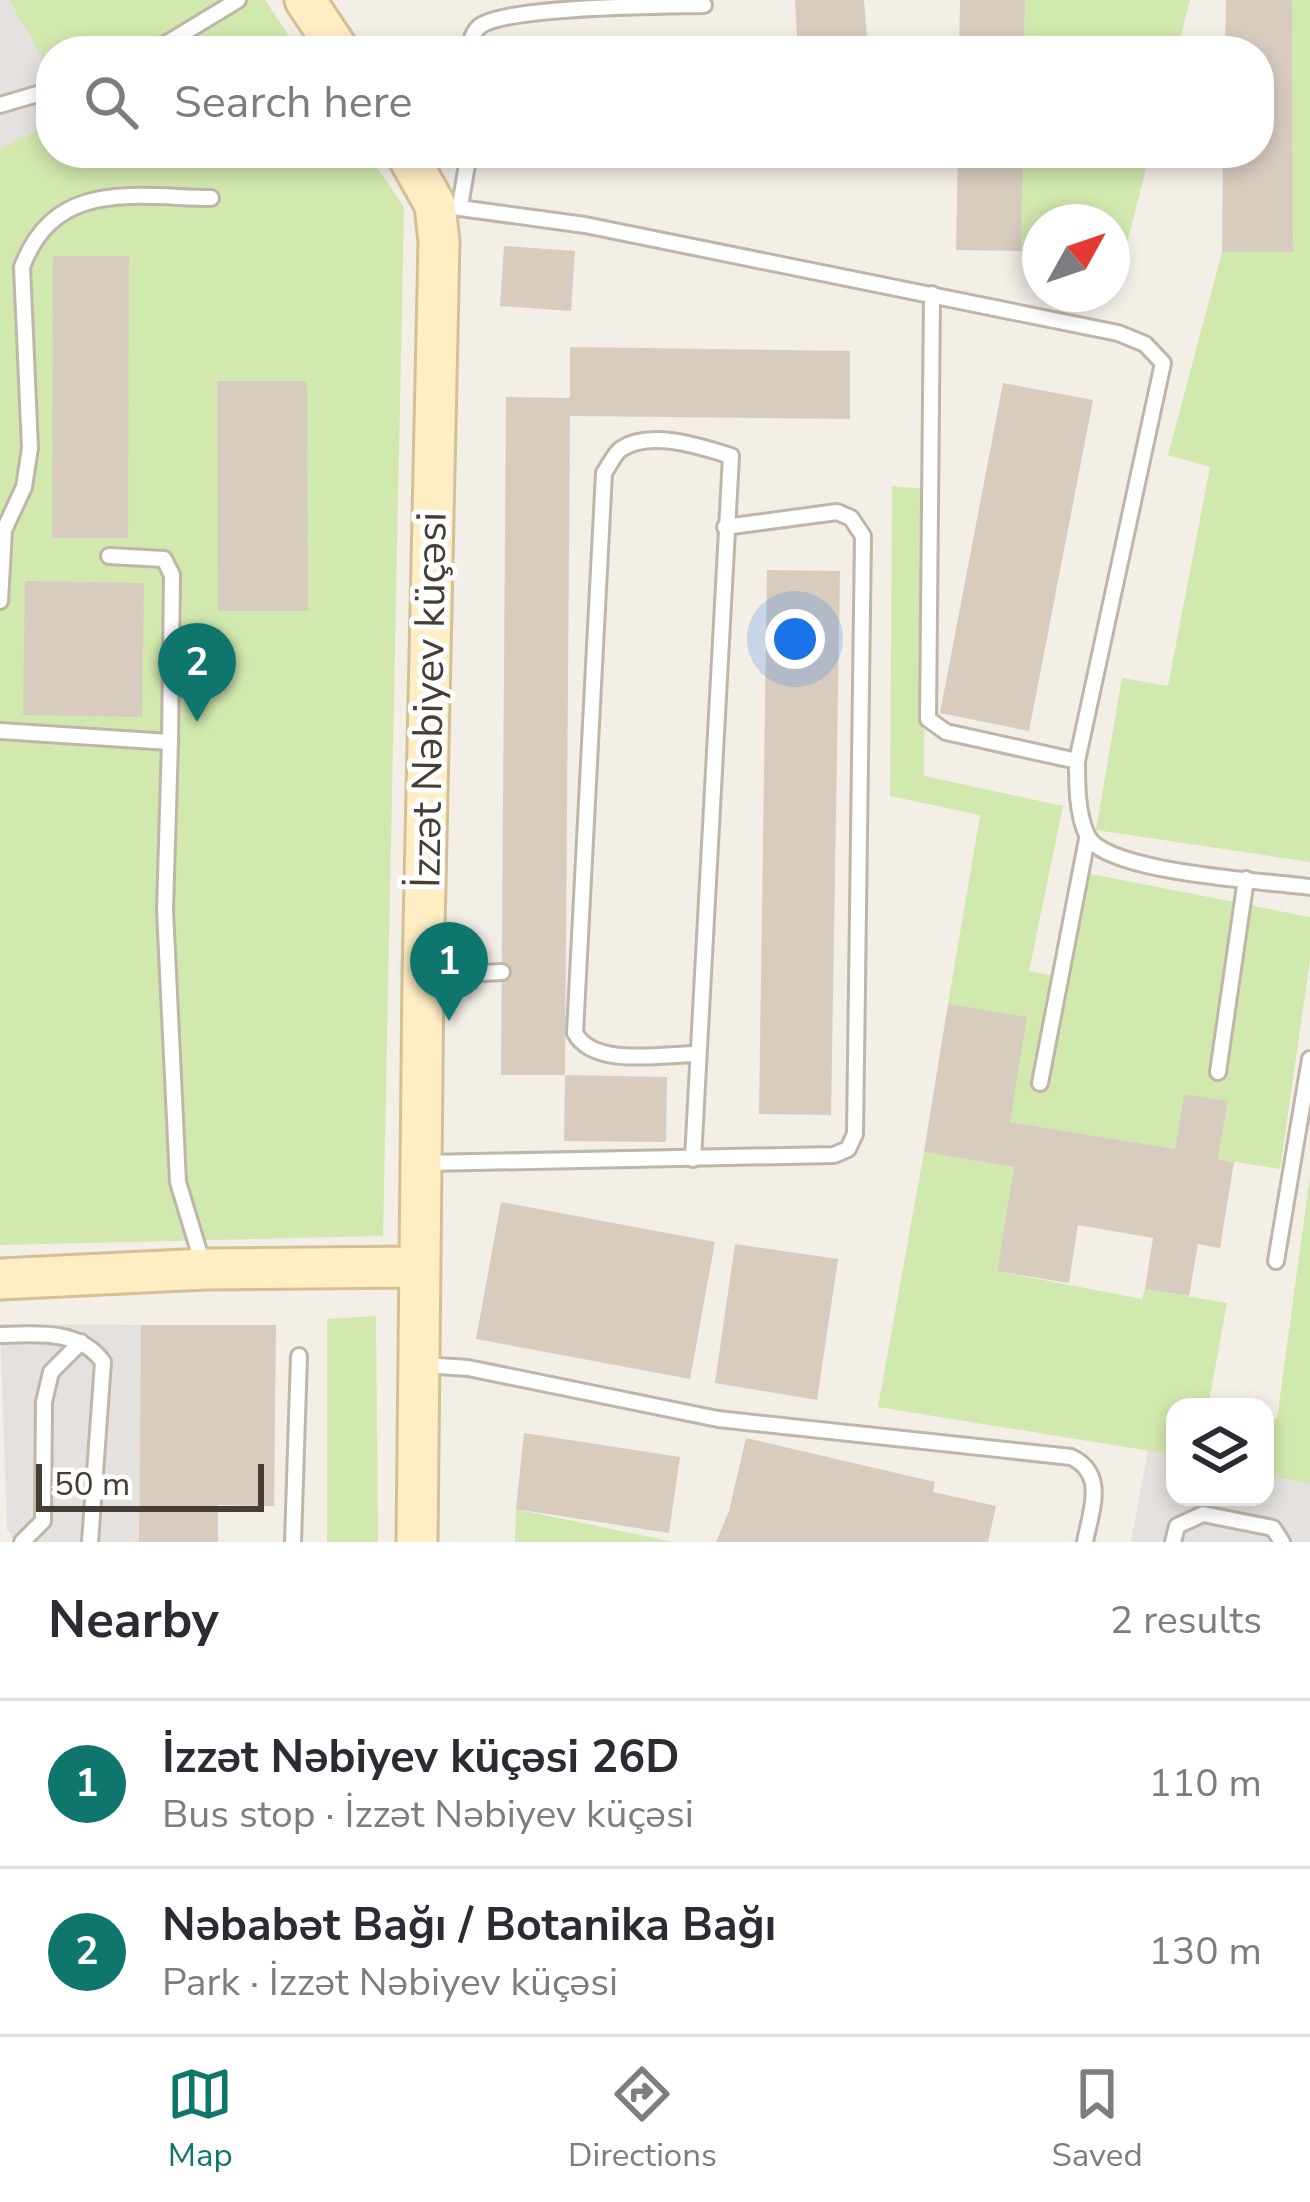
<!DOCTYPE html>
<html lang="en">
<head>
<meta charset="utf-8">
<style>
  body { margin:0; font-family:"Nunito Sans",sans-serif; background:#f7f7f7; color:#2b2b33 }
  .controls { position:absolute; right:36px; bottom:36px; display:grid; overflow:hidden; border-radius:24px; box-shadow:0 6px 18px #0003 }
  .controls button { width:108px; height:108px; display:grid; place-items:center; padding:0; border:0; border-bottom:3px solid #e1e1e2; background:#fff; color:#2b2b33; font:60px sans-serif }
  .compass { position:absolute; left:1022px; top:204px; width:108px; height:108px; border-radius:50%; background:#fff; box-shadow:0 6px 18px #0003; rotate:50deg }
  .scale { position:absolute; left:36px; bottom:30px; width:228px; box-sizing:border-box; padding-left:12px; border:6px solid #463e35; border-top:0; font-size:33px; line-height:42px; white-space:nowrap; color:#463e35; -webkit-text-stroke:9px #fff; paint-order:stroke }
  .you { position:absolute; left:795px; top:639px; width:42px; height:42px; margin:-30px; border:9px solid #fff; border-radius:50%; background:#1a73e8; box-shadow:0 0 0 18px #1a73e833 }
  .badge { display:grid; place-items:center; width:78px; height:78px; border-radius:50%; background:#0f766e; color:#fff; font-size:39px; font-weight:700 }
  .pin { position:absolute; translate:-50% -99px; filter:drop-shadow(0 3px 6px #0008) }
  .pin::after { content:''; position:absolute; top:63px; width:42px; height:36px; background:inherit; clip-path:polygon(0 0,100% 0,50% 100%) }
  .list { margin:0; padding:0; list-style:none }
  h2 { display:flex; justify-content:space-between; align-items:center; height:156px; margin:0; padding:0 48px; font-size:51px }
  h2 small { font-size:39px; font-weight:400; color:#7c7c81 }
  .list li { display:grid; grid-template-columns:78px 1fr auto; gap:36px; align-items:center; box-sizing:border-box; height:168px; padding:0 48px; border-top:3px solid #e1e1e2 }
  .list b { display:block; font-size:45px; white-space:nowrap }
  .list p { margin:0; font-size:39px; white-space:nowrap; color:#7c7c81 }
  .list em { font-size:39px; font-style:normal; color:#7c7c81 }
  .icon { flex:none; width:66px; height:66px; fill:none; stroke:currentColor; stroke-width:2; stroke-linecap:round; stroke-linejoin:round }
  .map { position:relative; flex:none; width:1310px; height:1542px; overflow:hidden }
  .search { position:absolute; background:#fff; box-shadow:0 6px 18px #0003; left:36px; right:36px; top:36px; height:132px; display:flex; align-items:center; gap:30px; box-sizing:border-box; padding:0 42px; border-radius:48px; color:#7c7c81; font-size:45px }
  .sheet { height:492px; background:#fff }
  nav { display:flex; justify-content:space-around; align-items:center; box-sizing:border-box; height:168px; border-top:3px solid #e1e1e2; background:#fff; font-size:33px; color:#7c7c81 }
  nav a { display:grid; justify-items:center; gap:6px }
  nav .on { color:#0f766e }
  .map>svg:first-child { display:block }
  .green { fill:#d1e8ae }
  .parking { fill:#e4e1de }
  .building { fill:#d8ccbe }
  .lines { fill:none; stroke-linecap:round; stroke-linejoin:round }
  .lane-casing { stroke:#bfb6a8; stroke-width:20 }
  .secondary-casing { stroke:#d4c095; stroke-width:45 }
  .lane { stroke:#fff; stroke-width:14 }
  .secondary { stroke:#ffeec4; stroke-width:39 }
  .labels { text-anchor:middle; dominant-baseline:central; stroke-width:10; stroke-linejoin:round; paint-order:stroke }
  .street-label { font-size:42px; fill:#463e35; stroke:#fff }
</style>
</head>
<body>
<div class="map">
<svg width="1310" height="1542" viewBox="0 0 1310 1542">
  <rect width="100%" height="100%" fill="#f3eee6"/>
  <g class="green">
    <path d="M0,0H265L299,51H51V153H367L404,207L383,1236L0,1245Z"/>
    <path d="M1025,0H1190L1177,51H1024Z"/>
    <path d="M1292,0H1310V862L1096,830L1122,678L1168,686L1210,467L1168,455L1222,252L1293,251Z"/>
    <path d="M1023,153H1150L1120,271L1112,269V222H1040V254L1021,251Z"/>
    <path d="M892,486L925,489L924,776L1063,806L1029,971L1054,976L1076,871L1310,917V960L1280,1169L1218,1159L1228,1102L1184,1094L1175,1149L1010,1122L948,1004L980,815L890,796Z"/>
    <path d="M924,1152L1014,1167L997,1271L1142,1299L1145,1289L1227,1303L1208,1407H1175V1455L878,1407Z"/>
    <path d="M1310,1176V1484L1265,1475V1418L1277,1419Z"/>
    <path d="M376,1316L378,1542H327V1319Z"/>
    <path d="M516,1509L673,1542H515Z"/>
  </g>
  <g class="parking">
    <path d="M0,0H9L51,72V124L0,149Z"/>
    <path d="M0,1324L141,1325L139,1542H16L7,1530Z"/>
    <path d="M1148,1450L1175,1455V1497H1265V1475L1310,1484V1542H1131Z"/>
  </g>
  <g class="building">
    <path d="M795,0H864L868,51H798Z"/>
    <path d="M960,0H1025L1024,51H959Z"/>
    <path d="M1226,0H1292L1293,252H1222L1223,153H1259V51H1225Z"/>
    <rect x="503" y="44" width="73" height="7"/>
    <path d="M958,153H1023L1021,251L956,250Z"/>
    <path d="M504,246L575,251L571,311L500,306Z"/>
    <path d="M53,256H129L128,538H52Z"/>
    <path d="M570,347L850,351V419L570,416L565,1075H501L506,397L570,398Z"/>
    <path d="M217,381H307L308,611H218Z"/>
    <path d="M1003,383L1093,400L1029,731L940,713Z"/>
    <path d="M767,570L840,571L831,1115L759,1114Z"/>
    <path d="M25,581L144,583L142,717L23,715Z"/>
    <path d="M948,1004L1027,1017L1010,1122L1175,1149L1184,1094L1228,1101L1218,1159L1234,1162L1220,1248L1198,1244L1189,1296L1145,1289L1153,1238L1078,1225L1069,1283L997,1271L1014,1167L924,1152Z"/>
    <path d="M565,1075L667,1077L666,1142L564,1141Z"/>
    <path d="M501,1202L715,1242L690,1379L476,1339Z"/>
    <path d="M735,1244L838,1259L817,1400L715,1383Z"/>
    <path d="M141,1325H276L274,1506L218,1505V1542H139Z"/>
    <path d="M524,1433L680,1457L669,1533L516,1509Z"/>
    <path d="M746,1438L935,1482L933,1492L996,1506L988,1542H716L729,1511Z"/>
  </g>
  <g class="lines">
    <g class="lane-casing">
      <g id="lane">
        <path d="M154,51L238,0"/>
        <path d="M469,51C471,41 472,33 480,26C508,6 664,6 704,5"/>
        <path d="M0,105L51,90"/>
        <path d="M438,205L585,225L1118,333L1145,344L1163,363L1077,761C1077,784 1077,814 1087,835C1103,873 1267,881 1310,887"/>
        <path d="M460,206L469,153"/>
        <path d="M932,294L928,719L946,732L1077,761"/>
        <path d="M109,556L164,559L172,575L170,742"/>
        <path d="M0,601L4,530L24,487L30,448L22,267C55,179 133,197 211,198"/>
        <path d="M0,731L170,742L165,910L178,1182L203,1265"/>
        <path d="M428,976L502,972"/>
        <path d="M1218,1072L1246,879"/>
        <path d="M1040,1083L1087,839"/>
        <path d="M693,1159L731,456C702,447 650,429 621,449C614,454 609,466 604,473L575,1033C594,1068 662,1054 698,1054"/>
        <path d="M425,1163L834,1155L848,1149L855,1134L863,536L851,518L837,512L725,527"/>
        <path d="M1276,1261L1310,1059"/>
        <path d="M0,1335C36,1334 80,1329 103,1362L90,1542"/>
        <path d="M424,1365L468,1368L718,1419L1071,1457C1107,1474 1091,1510 1085,1542"/>
        <path d="M22,1542L43,1521L44,1402L51,1372L81,1342"/>
        <path d="M293,1542L299,1356"/>
        <path d="M1173,1542L1177,1526L1203,1514L1273,1528L1282,1542"/>
      </g>
    </g>
    <g class="secondary-casing">
      <g id="secondary">
        <path d="M305,0L339,51"/>
        <path d="M406,153L435,205L439,242L423,976L417,1542"/>
        <path d="M0,1279L205,1269L418,1267"/>
      </g>
    </g>
    <use href="#lane" class="lane"/>
    <use href="#secondary" class="secondary"/>
  </g>
  <g class="labels">
    <g class="street-label">
      <text transform="translate(429 700) rotate(-89)">İzzət Nəbiyev küçəsi</text>
    </g>
  </g>
</svg>
<div class="controls">
<button><svg class="icon" aria-label="layers" viewBox="0 0 24 24"><path d="M12 4l9 5-9 5-9-5zM3 14l9 5 9-5"/></svg></button>
</div>
<svg class="compass" viewBox="-18 -18 36 36"><path d="M0-13l5 13h-10z" fill="#e53935"/><path d="M0 13l5-13h-10z" fill="#7c7c81"/></svg>
<div class="scale">50 m</div>
<div class="you"></div>
<div class="pin badge" style="left:449px;top:1021px">1</div>
<div class="pin badge" style="left:197px;top:722px">2</div>
<div class="search"><svg class="icon" aria-label="search" viewBox="0 0 24 24"><circle cx="10" cy="10" r="6"/><path d="M15 15l6 6"/></svg>Search here</div>
</div>
<section class="sheet">
<h2>Nearby<small>2 results</small></h2>
<ul class="list">
<li><span class="badge">1</span><div><b>İzzət Nəbiyev küçəsi 26D</b><p>Bus stop · İzzət Nəbiyev küçəsi</p></div><em>110 m</em></li>
<li><span class="badge">2</span><div><b>Nəbabət Bağı / Botanika Bağı</b><p>Park · İzzət Nəbiyev küçəsi</p></div><em>130 m</em></li>
</ul>
</section>
<nav>
<a class="on"><svg class="icon" aria-label="map" viewBox="0 0 24 24"><path d="M3 6l6-2 6 2 6-2v14l-6 2-6-2-6 2zM9 4v14M15 6v14"/></svg>Map</a>
<a><svg class="icon" aria-label="directions" viewBox="0 0 24 24"><path d="M12 3l9 9-9 9-9-9zM9 14v-3h6M13 9l2 2-2 2"/></svg>Directions</a>
<a><svg class="icon" aria-label="saved" viewBox="0 0 24 24"><path d="M7 4h10v16l-5-4-5 4z"/></svg>Saved</a>
</nav>
</body>
</html>
